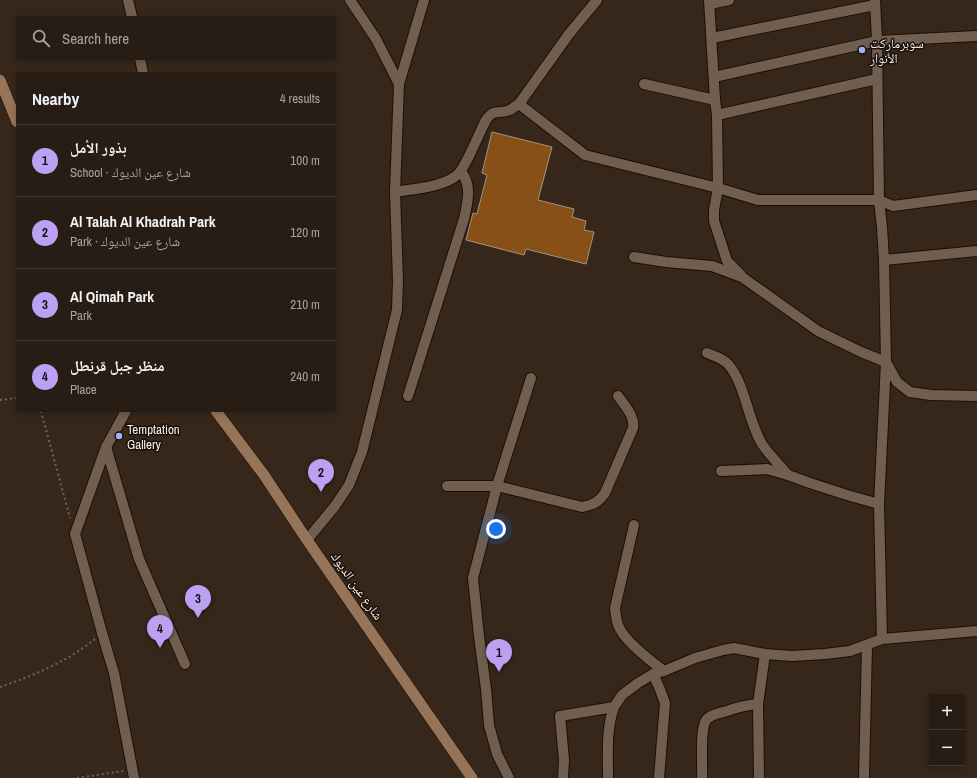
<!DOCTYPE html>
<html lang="en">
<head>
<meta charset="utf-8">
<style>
  body { margin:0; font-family:"Archivo Narrow","Noto Naskh Arabic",sans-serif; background:#342a22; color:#f1f3f6 }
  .controls { position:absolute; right:12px; bottom:12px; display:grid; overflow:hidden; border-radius:0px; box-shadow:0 2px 6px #0003 }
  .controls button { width:36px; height:36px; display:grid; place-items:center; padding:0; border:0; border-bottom:1px solid #443b34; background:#281d14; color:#f1f3f6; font:20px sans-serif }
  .you { position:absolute; left:496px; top:529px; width:14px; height:14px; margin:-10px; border:3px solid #fff; border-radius:50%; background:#1a73e8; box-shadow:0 0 0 6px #1a73e833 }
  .badge { display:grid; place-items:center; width:26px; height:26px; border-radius:50%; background:#bca0f2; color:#111; font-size:13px; font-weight:700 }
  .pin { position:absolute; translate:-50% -33px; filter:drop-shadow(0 1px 2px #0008) }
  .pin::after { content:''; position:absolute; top:21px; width:14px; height:12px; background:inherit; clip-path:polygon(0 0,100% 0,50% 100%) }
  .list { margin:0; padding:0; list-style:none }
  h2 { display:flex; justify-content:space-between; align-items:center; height:52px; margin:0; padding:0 16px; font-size:17px }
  h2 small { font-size:13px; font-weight:400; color:#a5a2a0 }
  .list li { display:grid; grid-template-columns:26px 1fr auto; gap:12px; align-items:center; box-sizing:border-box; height:72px; padding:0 16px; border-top:1px solid #443b34 }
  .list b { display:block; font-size:15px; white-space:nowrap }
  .list p { margin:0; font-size:13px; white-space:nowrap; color:#a5a2a0 }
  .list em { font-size:13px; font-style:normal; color:#a5a2a0 }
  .icon { flex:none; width:22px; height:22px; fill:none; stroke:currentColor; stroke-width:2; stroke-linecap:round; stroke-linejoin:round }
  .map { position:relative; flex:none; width:977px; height:778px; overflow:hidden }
  .search { position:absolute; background:#281d14; box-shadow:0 2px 6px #0003; left:16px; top:16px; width:320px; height:44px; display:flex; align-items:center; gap:10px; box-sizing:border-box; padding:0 14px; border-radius:0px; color:#a5a2a0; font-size:15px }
  .panel { position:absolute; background:#281d14; box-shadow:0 2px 6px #0003; left:16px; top:72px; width:320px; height:340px; border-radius:0px }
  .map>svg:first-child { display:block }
  .building { fill:#875017; stroke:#a59282 }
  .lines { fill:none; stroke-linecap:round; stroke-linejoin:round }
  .minor-casing { stroke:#1d0f04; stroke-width:12 }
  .secondary-casing { stroke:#1d0f04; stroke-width:12 }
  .path { stroke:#716358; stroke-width:2; stroke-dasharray:2 3; stroke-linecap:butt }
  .minor { stroke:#705e50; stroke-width:10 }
  .secondary { stroke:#967458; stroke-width:11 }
  .poi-dot { fill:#9eb3fd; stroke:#18110c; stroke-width:1.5 }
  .labels { text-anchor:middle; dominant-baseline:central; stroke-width:3; stroke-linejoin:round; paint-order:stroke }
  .poi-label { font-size:13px; fill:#faefe7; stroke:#18110c; text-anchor:start }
  .street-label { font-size:13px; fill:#faefe7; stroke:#18110c }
</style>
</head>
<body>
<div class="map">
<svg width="977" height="778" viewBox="0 0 977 778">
  <rect width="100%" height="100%" fill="#36271a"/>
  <path class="building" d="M492,132L552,147L538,200L574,209L572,217L586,221L584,230L594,232L586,264L526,249L524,255L466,240L473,213L477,214L487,175L482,173Z"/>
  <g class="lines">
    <g class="minor-casing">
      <g id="minor">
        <path d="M128,0L132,17"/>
        <path d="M350,0L376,39L399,84L395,192"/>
        <path d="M709,0L715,100"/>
        <path d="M710,4L729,0"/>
        <path d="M977,36L877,41L879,200L882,227L884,260L886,362L897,382L910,392L931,395L977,396"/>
        <path d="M712,38L875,5"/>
        <path d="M140,59L143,73"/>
        <path d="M714,77L877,41L875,0"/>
        <path d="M399,84L424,0"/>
        <path d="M644,84L715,100L717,115L718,188L714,210V221L727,261L741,275"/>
        <path d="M519,104L585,155L718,188L758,200H879L893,206L977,195"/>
        <path d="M717,115L877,79"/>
        <path d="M634,257L666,262L712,266L742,277L818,331L861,352L886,362L879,504L882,639"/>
        <path d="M884,260L977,251"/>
        <path d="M707,353C714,356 722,358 728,364C745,383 748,421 762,444C769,455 780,465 788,475"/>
        <path d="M408,396L464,219C468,201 472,186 461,171"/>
        <path d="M126,411L106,447L75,534L102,633L114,673L134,778"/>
        <path d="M106,447L139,559L185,664"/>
        <path d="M721,471L767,469L788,475L810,483L847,495L879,504"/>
        <path d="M447,486H497L582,507C593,505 599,502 605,493L633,428C635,416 625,406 618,396"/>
        <path d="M634,525L615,608C616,615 616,623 620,629C627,643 652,662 664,671"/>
        <path d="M307,540L335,506L349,485L362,452L397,310L398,281L395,192C412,189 444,187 457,175C465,169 480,131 486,120C495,107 499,115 510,110C513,108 516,106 519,104L569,34L597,0"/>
        <path d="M653,674L659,687L665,703L659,778"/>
        <path d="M509,778L497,754L489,725L486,689L479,636L473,578L497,486L531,378"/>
        <path d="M563,778L564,760L560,716L614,707L622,695L638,683L653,674L664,671L695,658L723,650L734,648L765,654L792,656L825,654L850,651L882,639L977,631"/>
        <path d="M608,778C608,754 606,729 614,707"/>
        <path d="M702,778C703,766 699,727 707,719C712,714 721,713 727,711C738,707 747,705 758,704"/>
        <path d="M759,778L758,704L765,654"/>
        <path d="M864,778L867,645"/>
      </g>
    </g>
    <g class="secondary-casing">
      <g id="secondary">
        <path d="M0,80L17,122"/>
        <path d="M216,411L264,475L307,540L472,778"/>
      </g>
    </g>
    <g class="path">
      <path d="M0,400L17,398"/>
      <path d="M41,411L70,518"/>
      <path d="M0,687C33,676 68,661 95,639"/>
      <path d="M77,778L123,771"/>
    </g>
    <use href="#minor" class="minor"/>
    <use href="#secondary" class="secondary"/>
  </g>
  <g class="poi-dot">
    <circle cx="862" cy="50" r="4"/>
    <circle cx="119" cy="436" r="4"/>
  </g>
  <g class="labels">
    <g class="poi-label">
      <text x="870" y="43">سوبرماركت<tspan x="870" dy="15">الأنوار</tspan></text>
      <text x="127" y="429">Temptation<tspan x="127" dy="15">Gallery</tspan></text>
    </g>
    <g class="street-label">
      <text transform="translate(357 586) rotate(55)">شارع عين الديوك</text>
    </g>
  </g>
</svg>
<div class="controls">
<button>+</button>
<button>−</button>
</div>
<div class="you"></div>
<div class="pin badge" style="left:499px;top:672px">1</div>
<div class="pin badge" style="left:321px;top:492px">2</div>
<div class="pin badge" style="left:198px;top:618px">3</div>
<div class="pin badge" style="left:160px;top:648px">4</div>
<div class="search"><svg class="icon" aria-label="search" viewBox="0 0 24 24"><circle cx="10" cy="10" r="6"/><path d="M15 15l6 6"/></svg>Search here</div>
<section class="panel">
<h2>Nearby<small>4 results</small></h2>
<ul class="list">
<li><span class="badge">1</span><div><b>بذور الأمل</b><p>School · شارع عين الديوك</p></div><em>100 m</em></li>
<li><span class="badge">2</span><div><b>Al Talah Al Khadrah Park</b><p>Park · شارع عين الديوك</p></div><em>120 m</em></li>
<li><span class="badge">3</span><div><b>Al Qimah Park</b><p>Park</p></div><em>210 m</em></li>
<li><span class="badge">4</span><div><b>منظر جبل قرنطل</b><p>Place</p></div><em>240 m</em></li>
</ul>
</section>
</div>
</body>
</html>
